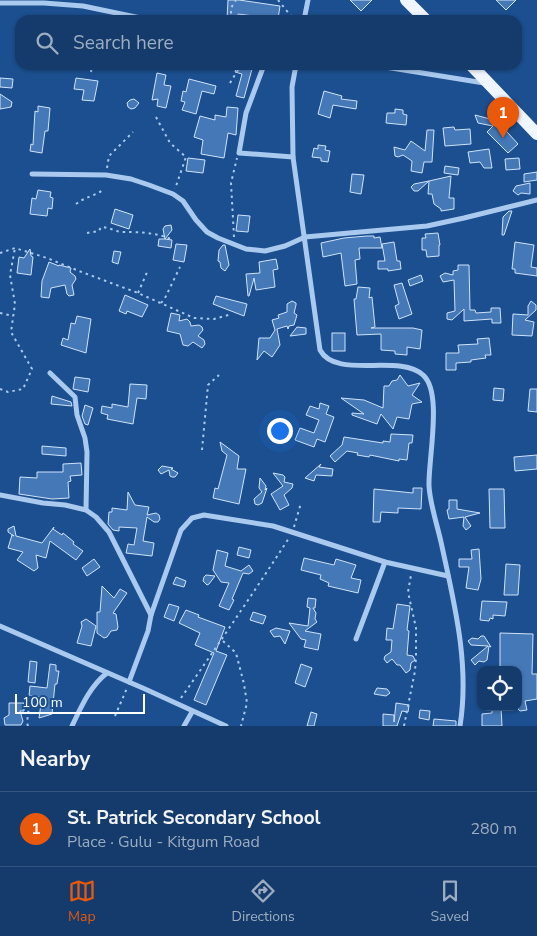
<!DOCTYPE html>
<html lang="en">
<head>
<meta charset="utf-8">
<style>
  body { margin:0; font-family:"Nunito Sans",sans-serif; background:#1d4271; color:#f1f3f6 }
  .controls { position:absolute; right:15px; bottom:15px; display:grid; overflow:hidden; border-radius:10px; box-shadow:0 1px 4px #0004 }
  .controls button { width:45px; height:45px; display:grid; place-items:center; padding:0; border:0; border-bottom:1px solid #33557e; background:#143b6b; color:#f1f3f6; font:25px sans-serif }
  .scale { position:absolute; left:15px; bottom:12px; width:130px; box-sizing:border-box; padding-left:5px; border:2px solid #fff; border-top:0; font-size:14px; line-height:18px; white-space:nowrap; color:#fff; -webkit-text-stroke:4px #1b4f8f; paint-order:stroke }
  .you { position:absolute; left:279px; top:430px; width:18px; height:18px; margin:-12px; border:4px solid #fff; border-radius:50%; background:#1a73e8; box-shadow:0 0 0 8px #1a73e833 }
  .badge { display:grid; place-items:center; width:32px; height:32px; border-radius:50%; background:#ea580c; color:#fff; font-size:16px; font-weight:700 }
  .pin { position:absolute; translate:-50% -41px; filter:drop-shadow(0 1px 2px #0008) }
  .pin::after { content:''; position:absolute; top:26px; width:18px; height:15px; background:inherit; clip-path:polygon(0 0,100% 0,50% 100%) }
  .list { margin:0; padding:0; list-style:none }
  h2 { display:flex; justify-content:space-between; align-items:center; height:65px; margin:0; padding:0 20px; font-size:21px }
  h2 small { font-size:16px; font-weight:400; color:#9dadc1 }
  .list li { display:grid; grid-template-columns:32px 1fr auto; gap:15px; align-items:center; box-sizing:border-box; height:75px; padding:0 20px; border-top:1px solid #33557e }
  .list b { display:block; font-size:19px; white-space:nowrap }
  .list p { margin:0; font-size:16px; white-space:nowrap; color:#9dadc1 }
  .list em { font-size:16px; font-style:normal; color:#9dadc1 }
  .icon { flex:none; width:28px; height:28px; fill:none; stroke:currentColor; stroke-width:2; stroke-linecap:round; stroke-linejoin:round }
  .map { position:relative; flex:none; width:537px; height:726px; overflow:hidden }
  .search { position:absolute; background:#143b6b; box-shadow:0 1px 4px #0004; left:15px; right:15px; top:15px; height:55px; display:flex; align-items:center; gap:12px; box-sizing:border-box; padding:0 18px; border-radius:15px; color:#9dadc1; font-size:19px }
  .sheet { height:140px; background:#143b6b }
  nav { display:flex; justify-content:space-around; align-items:center; box-sizing:border-box; height:70px; border-top:1px solid #33557e; background:#143b6b; font-size:14px; color:#9dadc1 }
  nav a { display:grid; justify-items:center; gap:2px }
  nav .on { color:#ea580c }
  .map>svg:first-child { display:block }
  .building { fill:#4478b7; stroke:#cfe3fa }
  .lines { fill:none; stroke-linecap:round; stroke-linejoin:round }
  .path { stroke:#a9c9ee; stroke-width:2; stroke-dasharray:2.5 4; stroke-linecap:butt }
  .street { stroke:#a9c9ee; stroke-width:5 }
  .primary { stroke:#f0f6ff; stroke-width:12 }
</style>
</head>
<body>
<div class="map">
<svg width="537" height="726" viewBox="0 0 537 726">
  <rect width="100%" height="100%" fill="#1b4f8f"/>
  <g class="building">
    <path d="M228,0H239L280,6L278,19L238,14L237,20L227,19Z"/>
    <path d="M350,0H372L361,11Z"/>
    <path d="M496,0H516L506,10Z"/>
    <path d="M237,65L252,69L244,98L236,96L242,74L235,72Z"/>
    <path d="M157,73L166,75L164,85L171,86L166,108L157,106L158,99L152,100Z"/>
    <path d="M0,78L13,79L12,88L0,87Z"/>
    <path d="M76,78L98,81L94,101L82,100L84,90L74,89Z"/>
    <path d="M189,79L216,86L214,94L202,91L196,114L182,110L185,102L181,101L183,91L186,92Z"/>
    <path d="M324,91L342,96L341,99L357,101L356,109L333,105L330,118L318,114Z"/>
    <path d="M0,94L12,102L11,107L0,109Z"/>
    <path d="M134,99L139,103L135,108L131,109L128,107L127,103L130,100Z"/>
    <path d="M38,106L50,108L48,131H45L42,153L30,151L31,144L33,145L35,111L38,112Z"/>
    <path d="M227,107L238,108L236,135L228,133L224,158L201,154L203,140L194,137L200,116L215,120V115L226,117Z"/>
    <path d="M395,109L403,110V114L407,115L406,125L386,123L387,113H395Z"/>
    <path d="M475,115L490,119L496,124L498,122L518,144L508,153L487,132L493,126L478,123Z"/>
    <path d="M454,127L455,130L470,129L471,144L445,146L443,128Z"/>
    <path d="M427,130H434L432,162H424L422,173L411,171L412,161L403,155L398,157L395,156L394,147L405,150L411,141L425,151Z"/>
    <path d="M318,145L326,146L325,150L330,151L328,162L321,161V158L312,157L314,148L318,149Z"/>
    <path d="M489,149L492,168H484L480,162L470,163L468,152Z"/>
    <path d="M188,158L205,160L203,173L186,171Z"/>
    <path d="M519,158L520,169L506,170L505,159Z"/>
    <path d="M445,166L459,168L458,175L444,173Z"/>
    <path d="M537,172V180L524,182V174Z"/>
    <path d="M352,174L364,175L361,194L350,192Z"/>
    <path d="M451,176L449,198H454V209L441,211V209L434,204L432,194H428L429,181Z"/>
    <path d="M429,181L418,191H414L411,187L414,184Z"/>
    <path d="M530,183V194L521,193L518,195L513,191L516,186Z"/>
    <path d="M38,190L51,192L50,197L53,198L52,209L48,208L47,216L30,214L32,198L36,199Z"/>
    <path d="M115,209L133,215L129,229L111,223Z"/>
    <path d="M509,211H512L504,235H502L503,217Z"/>
    <path d="M238,215L250,216L248,232L236,231Z"/>
    <path d="M171,225L172,230L165,239L172,240L171,248L158,246L159,239H165L163,229L165,226Z"/>
    <path d="M438,233L440,245H439V256L427,257L426,250H422V238H426L425,234Z"/>
    <path d="M367,236H374V238L380,237L382,248H359L360,259L355,260L357,284L345,286L341,253L323,257L321,243L344,238Z"/>
    <path d="M394,242L397,261H400L401,269L388,271V269H378V261H385L382,244Z"/>
    <path d="M515,242L534,245L531,267L537,268V276L515,273V269H512Z"/>
    <path d="M176,244L187,245L184,262L173,260Z"/>
    <path d="M223,245H225L229,265L225,271L221,268L220,262L218,261L219,250Z"/>
    <path d="M30,249L31,256L33,257L31,275L17,273L19,257L24,258Z"/>
    <path d="M114,251L121,252L118,264L112,262Z"/>
    <path d="M276,259L278,269L273,270L275,287L256,290L254,278L249,296H248L246,274L260,273L259,262Z"/>
    <path d="M49,262L59,266V265L71,268L70,272L75,276L76,279L72,285L74,295L69,296L67,294L65,285L51,288L49,298L41,297L42,281Z"/>
    <path d="M458,265H469L470,310H475L476,313L491,312V308H500L501,323H492V319L464,321V309L452,320L447,319V313L455,311L454,280L443,282L440,276L445,273L453,275V271L458,270Z"/>
    <path d="M421,275L423,281L410,286L408,280Z"/>
    <path d="M402,283L412,314L399,319L395,306L399,304L394,285Z"/>
    <path d="M358,287L370,288L369,298L372,297L375,327L371,328H413L422,330L420,349L407,347V355L395,354V351L381,350V334L357,335L354,299H356Z"/>
    <path d="M125,295L148,305L142,317L127,311L126,314L119,311Z"/>
    <path d="M216,296L247,304L244,316L213,304Z"/>
    <path d="M292,301L296,303V305L294,313L297,315L294,325L289,326L288,329L287,326L277,329L280,345L272,357L264,351L257,360L259,338H270L275,330L272,320L279,318L278,315L287,312V304Z"/>
    <path d="M531,301L536,305V310L525,320L534,322L532,336L512,335L513,314L528,315V306Z"/>
    <path d="M171,313L180,315L179,321L187,319L190,322L191,326L199,325L202,327L203,330L198,336L204,340L205,344L202,348L193,342L188,346L183,345L180,334L167,331Z"/>
    <path d="M77,316L91,319L86,353L61,345L63,338L68,340L71,323L75,324Z"/>
    <path d="M297,327L306,328V334L290,336Z"/>
    <rect x="332" y="333" width="13" height="18"/>
    <path d="M489,338L491,355H485L486,358L471,360V362L456,363V370H446V353H459L458,345L478,344L477,339Z"/>
    <path d="M400,375L408,386L420,383L412,395L422,402L412,404L409,419L397,417L393,429L381,414L377,424L352,415V413L364,414L341,398L364,400L383,408L384,386H389L392,381L397,380Z"/>
    <path d="M75,377L90,379L88,392L73,389Z"/>
    <path d="M130,384L147,385L146,399L137,398L133,424L107,419L108,415L101,413L102,406L112,408V404L128,407Z"/>
    <path d="M494,388L504,389L503,401L493,400Z"/>
    <path d="M530,389H537V412L528,411Z"/>
    <path d="M52,396L71,402L72,406L51,404Z"/>
    <path d="M320,403L329,406L326,414L334,417L325,442L317,439L314,447L295,440L300,428L314,433L319,420L306,415L310,406L319,409Z"/>
    <path d="M85,405L93,408L88,425L85,424L82,416Z"/>
    <path d="M391,434L413,435L412,443H409L407,460L399,459V461L370,455L369,457L357,455L358,453L347,451L335,462L330,456L342,445L344,437L383,443V441L390,442Z"/>
    <path d="M220,442L239,456L237,469H246L239,504L213,498L215,488L218,489L227,455L222,451Z"/>
    <path d="M42,446L66,448V456L42,454Z"/>
    <path d="M537,455V469L515,471L514,457Z"/>
    <path d="M81,463L82,475L70,476L71,481L68,482L69,498L52,499L19,494L20,477L37,478V472H63V464Z"/>
    <path d="M321,464L319,467L333,469L332,476L316,475L314,481L305,478Z"/>
    <path d="M162,466L173,468L171,469L178,473L175,477H172L170,476L169,470L161,474L158,470Z"/>
    <path d="M273,473L283,475L285,477L284,482L293,484L292,488L284,495L289,505L280,510L271,494L283,486Z"/>
    <path d="M260,478L266,486L265,490L267,488L262,503L258,505L255,504L254,499L262,492L259,488Z"/>
    <path d="M413,488H422L421,509L398,508V513L381,512L380,522H373L374,489L413,493Z"/>
    <path d="M489,489H504L505,528H490Z"/>
    <path d="M128,492L135,505L149,507L147,515L156,513L159,515L160,519L158,522H154L147,517L143,541L154,543L152,556L126,553L128,544L134,545L137,528L119,527V531L113,530L108,524L109,512H112V508L127,510Z"/>
    <path d="M449,500H457V509L480,513L465,517L471,526L466,530L463,526L464,517L449,519L447,510L449,509Z"/>
    <path d="M14,526L16,536L42,543L54,527L53,529L62,535L63,533L74,542L73,544L83,551L76,560L50,541L46,558L36,555L38,568L34,571L17,560L23,552L8,548L12,535L14,536L8,532V529Z"/>
    <path d="M239,547L251,550L249,558L237,555Z"/>
    <path d="M479,549L481,579L478,590L466,588L469,567H459V559H472L471,550Z"/>
    <path d="M217,550L228,553L225,566L241,571L249,565L253,571L249,574L243,573L232,599L234,600L229,610L219,606L229,583L221,582L213,570Z"/>
    <path d="M304,558L334,565L336,559L356,565L351,578L361,580L358,593L328,586L329,583L320,579L321,575L301,570Z"/>
    <path d="M94,559L100,567L87,576L82,568Z"/>
    <path d="M506,564L520,565L518,595H504Z"/>
    <path d="M206,575L215,576L209,584L207,585L203,581L204,577Z"/>
    <path d="M176,577L186,581L184,587L173,584Z"/>
    <path d="M102,586L114,598L120,589L127,593L113,613L116,614L118,627L117,630L111,631L107,637L104,638L97,633V612H100Z"/>
    <path d="M308,598L316,599L315,608H313L316,613L315,619L317,622L305,631L321,634L318,650L304,647L306,640L301,639L289,623L308,626L310,608L307,607Z"/>
    <path d="M482,601L507,602L505,616L493,615V619L490,618L489,621L480,620Z"/>
    <path d="M169,604L179,607L174,621L164,617Z"/>
    <path d="M397,604L410,606L407,630L409,631L407,655L413,656L415,660L411,663L410,670L406,673L400,665H397L392,659L387,663L384,659L385,656L391,652L392,640H386L387,628L393,629Z"/>
    <path d="M186,610L199,615L198,617L225,627L216,651L227,655L206,705L194,700L214,653L195,645L200,633L179,623Z"/>
    <path d="M253,612L266,616L263,624L250,620Z"/>
    <path d="M86,619L96,626L91,646L77,643L82,626L81,622Z"/>
    <path d="M276,628L290,631L285,644L280,636L274,637L270,631Z"/>
    <path d="M500,633L533,634L532,674H537V699L525,701L527,710L520,711L518,709V670H500Z"/>
    <path d="M481,636H484L491,647L489,646L487,660L484,662L479,661L475,665L471,660L488,646L471,645L468,641L472,638L478,639Z"/>
    <path d="M30,661L37,662L35,683L28,682Z"/>
    <path d="M50,664L56,665V671H59L57,684H55L52,714L39,718L42,697L29,696L30,686L47,688Z"/>
    <path d="M301,664L312,668L305,687L295,683Z"/>
    <path d="M377,688L387,689L390,693L386,696L374,694Z"/>
    <path d="M9,703H24V711H20L23,721L21,725H5L4,718L9,715Z"/>
    <path d="M396,703L409,705L408,712L402,711L397,726H383V714L394,715V722Z"/>
    <path d="M492,707H501L502,726H482V714L492,713Z"/>
    <path d="M420,710L430,711L429,720L419,718Z"/>
    <path d="M311,712L317,714L314,726H307Z"/>
    <path d="M434,719L456,721V726H433Z"/>
  </g>
  <g class="lines">
    <g class="path">
      <path d="M278,0L291,16L290,20"/>
      <path d="M231,20V8L236,0"/>
      <path d="M91,72L92,65"/>
      <path d="M230,83L241,65"/>
      <path d="M156,117L170,143L186,157L175,189"/>
      <path d="M107,168L109,156L133,132"/>
      <path d="M76,204C85,197 94,196 103,190"/>
      <path d="M87,233L99,231L101,227C110,227 117,233 125,232C140,232 159,233 173,240"/>
      <path d="M234,237L231,183L237,158"/>
      <path d="M0,253L15,248L47,258L79,271L138,293L194,318L214,319L232,314"/>
      <path d="M138,293L148,270"/>
      <path d="M161,303L165,298L180,267"/>
      <path d="M0,313L13,316"/>
      <path d="M0,389L8,392L23,389L32,369L11,332L15,304L10,275L15,248"/>
      <path d="M202,450L208,385L219,375"/>
      <path d="M294,527L301,503"/>
      <path d="M223,641L236,653L244,684L247,703L241,726"/>
      <path d="M181,698C218,645 254,592 289,538"/>
      <path d="M115,716L127,688"/>
      <path d="M28,726L27,723L29,706"/>
      <path d="M404,726L415,671L416,657V628L408,592L411,575"/>
    </g>
    <g class="street">
      <path d="M0,3H44L83,6L150,20"/>
      <path d="M304,20L308,0"/>
      <path d="M264,65L246,113L239,153L293,157"/>
      <path d="M296,65L292,87L293,157L320,350C336,380 399,353 423,375C443,392 428,460 429,486C430,504 437,524 441,542C454,602 470,664 460,726"/>
      <path d="M373,65L484,83"/>
      <path d="M32,174L106,175L131,179L149,185L173,194L183,201L196,220L207,232L218,238L246,249L265,251L285,246L305,237L427,226L464,218L537,200"/>
      <path d="M50,373L75,397L77,415L85,438L87,452L86,510"/>
      <path d="M0,495L43,503L65,505L86,510L96,517L109,532L151,615L148,631L129,682"/>
      <path d="M151,615L181,530L192,518L204,515L273,526L385,562L448,576"/>
      <path d="M0,626L145,689L226,726"/>
      <path d="M356,639L385,562"/>
      <path d="M72,726C81,707 90,686 107,673"/>
      <path d="M184,726L192,712"/>
    </g>
    <g class="primary">
      <path d="M406,0L426,20"/>
      <path d="M471,65L537,134"/>
    </g>
  </g>
</svg>
<div class="controls">
<button><svg class="icon" aria-label="locate" viewBox="0 0 24 24"><circle cx="12" cy="12" r="6"/><path d="M12 2v4M12 18v4M2 12h4M18 12h4"/></svg></button>
</div>
<div class="scale">100 m</div>
<div class="you"></div>
<div class="pin badge" style="left:503px;top:138px">1</div>
<div class="search"><svg class="icon" aria-label="search" viewBox="0 0 24 24"><circle cx="10" cy="10" r="6"/><path d="M15 15l6 6"/></svg>Search here</div>
</div>
<section class="sheet">
<h2>Nearby<small></small></h2>
<ul class="list">
<li><span class="badge">1</span><div><b>St. Patrick Secondary School</b><p>Place · Gulu - Kitgum Road</p></div><em>280 m</em></li>
</ul>
</section>
<nav>
<a class="on"><svg class="icon" aria-label="map" viewBox="0 0 24 24"><path d="M3 6l6-2 6 2 6-2v14l-6 2-6-2-6 2zM9 4v14M15 6v14"/></svg>Map</a>
<a><svg class="icon" aria-label="directions" viewBox="0 0 24 24"><path d="M12 3l9 9-9 9-9-9zM9 14v-3h6M13 9l2 2-2 2"/></svg>Directions</a>
<a><svg class="icon" aria-label="saved" viewBox="0 0 24 24"><path d="M7 4h10v16l-5-4-5 4z"/></svg>Saved</a>
</nav>
</body>
</html>
